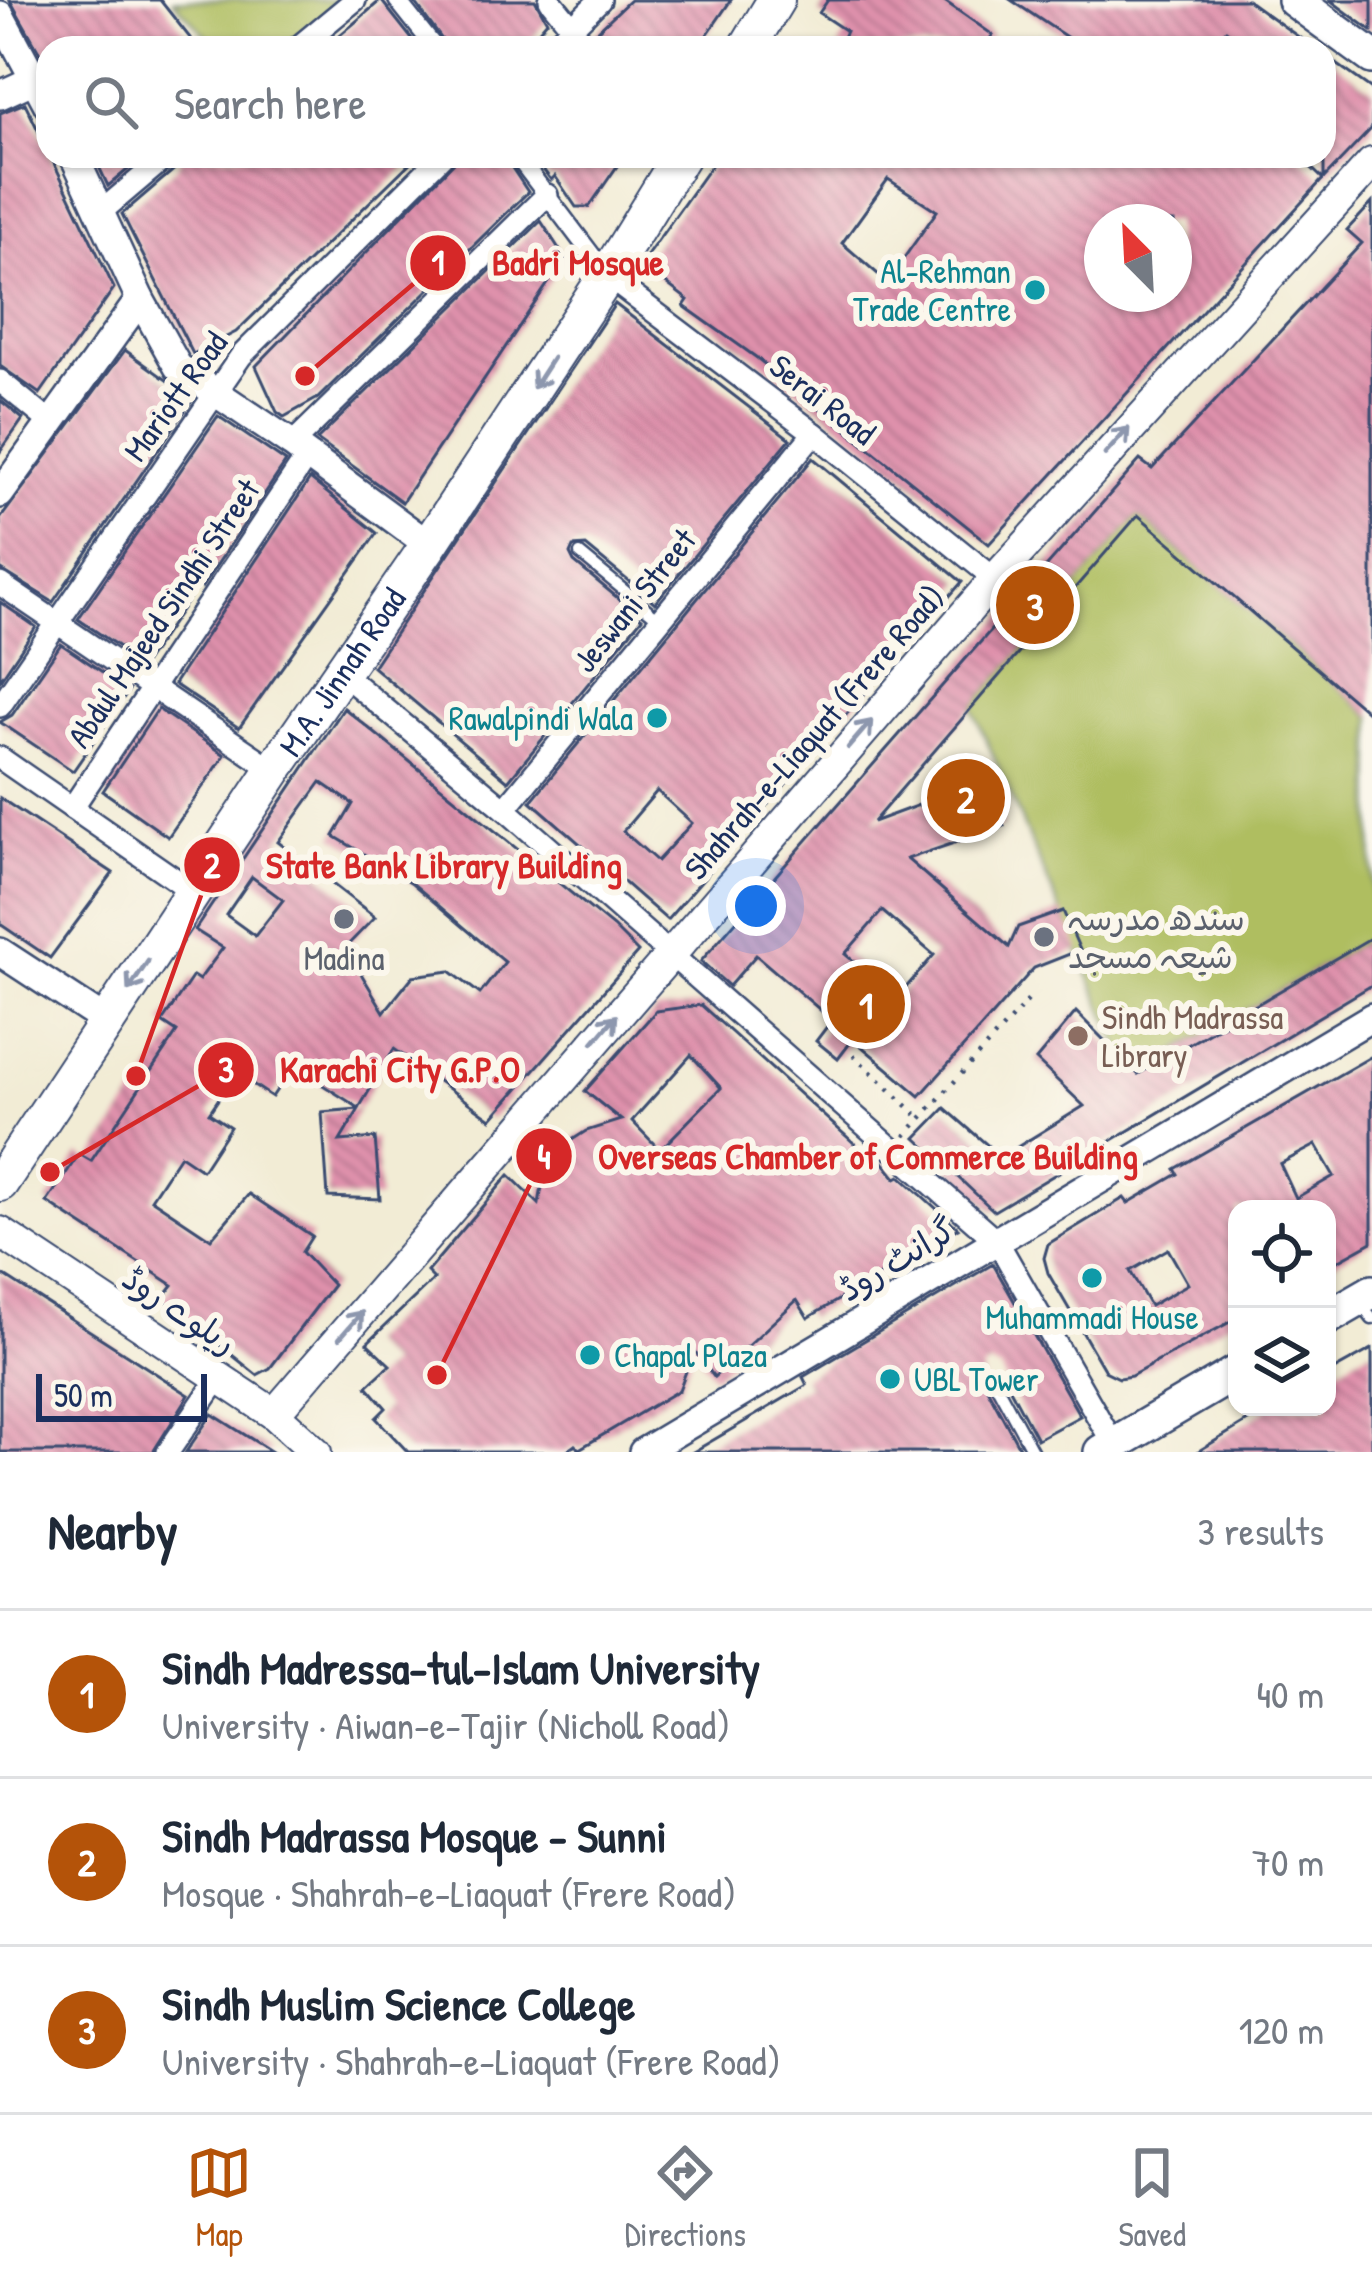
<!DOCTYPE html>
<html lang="en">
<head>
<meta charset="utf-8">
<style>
  body { margin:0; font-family:"Patrick Hand","Playpen Sans Arabic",sans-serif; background:#f2f2f3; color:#1f2937 }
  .controls { position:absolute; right:36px; bottom:36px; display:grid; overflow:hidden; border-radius:24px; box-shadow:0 3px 9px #0004 }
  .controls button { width:108px; height:108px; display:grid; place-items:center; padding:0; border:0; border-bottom:3px solid #e0e1e3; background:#fff; color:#1f2937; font:60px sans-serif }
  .compass { position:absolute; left:1084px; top:204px; width:108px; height:108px; border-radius:50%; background:#fff; box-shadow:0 3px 9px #0004; rotate:336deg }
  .scale { position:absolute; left:36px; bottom:30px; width:171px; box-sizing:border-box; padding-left:12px; border:6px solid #1b2f5e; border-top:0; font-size:33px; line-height:42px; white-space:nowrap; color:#1b2f5e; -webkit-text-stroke:9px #fbf7ec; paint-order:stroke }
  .you { position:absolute; left:756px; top:906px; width:42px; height:42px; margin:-30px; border:9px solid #fff; border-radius:50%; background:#1a73e8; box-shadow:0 0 0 18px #1a73e833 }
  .badge { display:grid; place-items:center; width:78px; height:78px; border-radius:50%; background:#b45309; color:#fff; font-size:39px; font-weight:700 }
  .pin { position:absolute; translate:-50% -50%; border:6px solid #fff; box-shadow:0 3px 12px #0006 }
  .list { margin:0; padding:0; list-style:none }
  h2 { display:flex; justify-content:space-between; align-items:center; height:156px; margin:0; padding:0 48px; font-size:51px }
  h2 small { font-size:39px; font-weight:400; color:#747a83 }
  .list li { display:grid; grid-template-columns:78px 1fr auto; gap:36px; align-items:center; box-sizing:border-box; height:168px; padding:0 48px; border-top:3px solid #e0e1e3 }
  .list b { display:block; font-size:45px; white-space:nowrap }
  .list p { margin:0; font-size:39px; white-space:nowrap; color:#747a83 }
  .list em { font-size:39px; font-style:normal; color:#747a83 }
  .icon { flex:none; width:66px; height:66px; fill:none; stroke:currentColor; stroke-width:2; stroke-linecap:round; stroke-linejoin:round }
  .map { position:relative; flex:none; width:1372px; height:1452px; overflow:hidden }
  .search { position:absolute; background:#fff; box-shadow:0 3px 9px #0004; left:36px; right:36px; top:36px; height:132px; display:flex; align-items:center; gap:30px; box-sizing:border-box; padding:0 42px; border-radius:36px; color:#747a83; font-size:45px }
  .sheet { height:660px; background:#fff }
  nav { display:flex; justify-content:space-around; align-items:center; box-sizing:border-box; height:168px; border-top:3px solid #e0e1e3; background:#fff; font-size:33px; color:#747a83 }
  nav a { display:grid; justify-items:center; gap:6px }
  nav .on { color:#b45309 }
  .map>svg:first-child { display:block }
  .park { fill:#afbe61; stroke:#657660; stroke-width:3 }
  .building { fill:url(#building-back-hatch); fill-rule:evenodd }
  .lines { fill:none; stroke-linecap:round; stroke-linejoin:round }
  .service-casing { stroke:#3b4b70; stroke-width:15 }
  .pedestrian-casing { stroke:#3b4b70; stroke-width:21 }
  .minor-casing { stroke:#3b4b70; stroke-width:26 }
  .tertiary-casing { stroke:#3b4b70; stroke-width:32 }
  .secondary-casing { stroke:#3b4b70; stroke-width:34 }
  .primary-casing { stroke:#3b4b70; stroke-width:38 }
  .trunk-casing { stroke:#3b4b70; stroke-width:40 }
  .path { stroke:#3b4b70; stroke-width:4.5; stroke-dasharray:3 9; stroke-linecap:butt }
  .service { stroke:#fff; stroke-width:10 }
  .pedestrian { stroke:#fff; stroke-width:16 }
  .minor { stroke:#fff; stroke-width:21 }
  .tertiary { stroke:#fff; stroke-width:27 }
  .secondary { stroke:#fff; stroke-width:30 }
  .primary { stroke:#fff; stroke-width:33 }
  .trunk { stroke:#fff; stroke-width:36 }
  .oneway { stroke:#8d97ae }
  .culture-dot { fill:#0f9aa8; stroke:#fbf7ec; stroke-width:4.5 }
  .worship-dot { fill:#6b7280; stroke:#fbf7ec; stroke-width:4.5 }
  .education-dot { fill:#8d6e63; stroke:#fbf7ec; stroke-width:4.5 }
  .labels { text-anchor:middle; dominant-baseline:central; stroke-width:12; stroke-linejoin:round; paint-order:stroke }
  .culture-label { font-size:33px; fill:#0d838f; stroke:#fbf7ec; text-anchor:end }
  .street-label { font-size:33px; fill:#1b2f5e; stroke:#fbf7ec }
  .worship-label { font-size:33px; fill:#5b616d; stroke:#fbf7ec; text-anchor:start }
  .education-label { font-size:33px; fill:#785e54; stroke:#fbf7ec; text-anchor:start }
  .leader { fill:none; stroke:#d62828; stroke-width:4.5 }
  .callout-dot { fill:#d62828; stroke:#fbf7ec; stroke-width:4.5 }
  .mark-label { font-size:36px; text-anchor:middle; font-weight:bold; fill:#fff }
  .callout-label { font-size:36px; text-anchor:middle; font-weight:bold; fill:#d62828; stroke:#fbf7ec; stroke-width:12; stroke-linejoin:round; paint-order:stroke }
</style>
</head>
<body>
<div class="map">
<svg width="1372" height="1452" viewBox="0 0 1372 1452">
  <defs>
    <pattern id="building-back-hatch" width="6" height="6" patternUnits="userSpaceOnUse" patternTransform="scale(3)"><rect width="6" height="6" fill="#df91ac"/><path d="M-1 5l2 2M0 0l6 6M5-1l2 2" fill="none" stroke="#b4778f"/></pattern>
  </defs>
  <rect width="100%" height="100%" fill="#fbf7ec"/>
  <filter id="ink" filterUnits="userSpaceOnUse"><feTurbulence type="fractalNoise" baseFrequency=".00833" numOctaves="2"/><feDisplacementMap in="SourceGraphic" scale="24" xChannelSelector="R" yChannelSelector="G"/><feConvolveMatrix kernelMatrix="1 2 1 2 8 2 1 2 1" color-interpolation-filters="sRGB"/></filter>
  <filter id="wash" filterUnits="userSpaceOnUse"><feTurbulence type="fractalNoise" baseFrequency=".004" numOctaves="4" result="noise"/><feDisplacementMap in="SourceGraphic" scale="48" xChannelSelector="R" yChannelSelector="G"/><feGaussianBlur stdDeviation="2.7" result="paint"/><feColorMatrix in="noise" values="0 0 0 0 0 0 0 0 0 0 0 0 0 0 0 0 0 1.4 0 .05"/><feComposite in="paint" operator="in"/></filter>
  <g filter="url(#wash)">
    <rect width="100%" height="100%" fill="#f2ecd5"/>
    <g class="park">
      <path d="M173,0H355L297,48H218Z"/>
      <path d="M1138,515L1372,716V937L1135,1075L1126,1061L972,707Z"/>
    </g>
    <g id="blocks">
      <g class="building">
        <path d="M10,0H160L198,48H48V67Z"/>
        <path d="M381,0L419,48H324L352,25Z"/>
        <path d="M413,0H535L547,21L524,48H448Z"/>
        <path d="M630,0H731L698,48H579Z"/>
        <path d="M828,0H943L993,35L982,48H838L846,31L819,13Z"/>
        <path d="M1011,0H1247L1314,48H1249L1226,30L1211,48H1083Z"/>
        <path d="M1330,0H1372V31Z"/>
        <path d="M1324,55L1372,89V128L1324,178Z"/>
        <path d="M25,103L114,288L40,394L0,366V113Z"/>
        <path d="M94,156H144L108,186Z"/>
        <path d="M182,156H417L236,332L193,354L122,214L177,167Z"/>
        <path d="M460,156H504L528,192L318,398L284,417L277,412L256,366Z"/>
        <path d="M533,156H624L589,207H576L555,176L551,180Z"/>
        <path d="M718,156H1299L1323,179L989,544L757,358L684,306L688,300L641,264ZM888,179L937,211L887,282L842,243ZM1102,222H1174V294H1102Z"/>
        <path d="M1372,203V716L1138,515L873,822L989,779L1004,826L907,859L1009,947L1018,927L1063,911L1080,950L1034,968L920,1096L853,1039L838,1059L816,1041L832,1020L756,955L729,986L701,961L1140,460L1152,469L1362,243L1347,230ZM882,911L934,955L897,998L845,954Z"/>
        <path d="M541,221L565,258L402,502L317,440Z"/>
        <path d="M615,304L790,439L655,603L586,546L573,547L570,554L574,562L642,618L508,781L373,667Z"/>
        <path d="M125,350L193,399L53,602L0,569V519Z"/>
        <path d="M0,400L23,419L0,452Z"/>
        <path d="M218,416L286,462L202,587L199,584L144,664L78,619Z"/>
        <path d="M813,458L962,582L667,920L531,801ZM657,791L692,823L657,861L623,831Z"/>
        <path d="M310,479L377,533L239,728L174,684Z"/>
        <path d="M0,602L36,627L0,680Z"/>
        <path d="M61,644L129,690L73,771L0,722L12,715Z"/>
        <path d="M344,708L613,927L638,952L491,1119L394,1049L359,1108L293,1066L272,1097L236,1073L209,1113L230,1127L202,1170L180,1155L151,1199L211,1239L249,1194L312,1236L302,1252L333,1285L270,1368L257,1375L162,1299L173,1285L47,1202L79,1154L91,1161L177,1032L162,1022L193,976L199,980L223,948L195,930ZM321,782L353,804L334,836L412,883L505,962L480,994L450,971L413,976L384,1012L360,972L341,952L375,917L278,842ZM252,877L283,900L255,936L226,915Z"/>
        <path d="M158,709L225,755L168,837L103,791Z"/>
        <path d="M0,798L113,873L50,958L0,924Z"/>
        <path d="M1372,937V985L994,1211L916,1138L945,1108L1001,1157L1084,1106L1036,1060L1076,1012L1138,1074Z"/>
        <path d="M701,1005L875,1162L880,1158L896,1178L900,1176L958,1228L808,1318L797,1300L714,1377L694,1350L679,1390L579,1449L575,1445L565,1452H408L376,1418L386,1408L367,1386L390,1365L367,1343L434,1279L427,1272L509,1175L539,1204L545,1170L561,1147L586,1131L621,1120L585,1091L656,1011ZM691,1055L721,1088L660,1150L632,1121Z"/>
        <path d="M1372,1056V1242L1327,1267V1209H1237V1318L1131,1376L1119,1378L1105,1371L1048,1273L1044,1258L1048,1244L1124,1198L1128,1203L1178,1174L1175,1169ZM1316,1145L1334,1176L1296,1198L1280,1164ZM1168,1249L1188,1284L1150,1306L1130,1271Z"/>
        <path d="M359,1109L340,1141L375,1138L380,1199L328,1197L322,1112Z"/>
        <path d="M993,1264L1080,1416L1037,1439L1000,1370L990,1365L983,1369L982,1379L1020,1449L1015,1452H693L807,1385L803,1377Z"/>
        <path d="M0,1273L189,1395L153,1452H0Z"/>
        <path d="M1372,1349V1452H1197L1271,1407H1327V1374Z"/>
        <path d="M212,1414L272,1452H186Z"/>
      </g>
    </g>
  </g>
  <g filter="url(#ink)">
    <use href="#blocks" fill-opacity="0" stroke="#3b4b70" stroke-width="3"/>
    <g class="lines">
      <g class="service-casing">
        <g id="service">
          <path d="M580,554L660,620"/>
          <path d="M1369,1315L1372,1319"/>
          <path d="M991,1375L1033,1452"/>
        </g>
      </g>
      <g class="pedestrian-casing">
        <g id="pedestrian">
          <path d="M397,0L435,48"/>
          <path d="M517,156L607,275"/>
        </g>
      </g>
      <g class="minor-casing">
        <g id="minor">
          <path d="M550,0L572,27"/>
          <path d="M297,48L355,0"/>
          <path d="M551,48L600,0"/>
          <path d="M102,211L167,156"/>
          <path d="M607,276L814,433L995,579"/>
          <path d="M0,381L51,423"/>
          <path d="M292,444L547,195"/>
          <path d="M0,584L274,770"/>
          <path d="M343,674L505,809L997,1241L1118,1452"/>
          <path d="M0,706L241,356L442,156"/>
          <path d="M0,758L195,893"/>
          <path d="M72,808L308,455"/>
          <path d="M505,809L814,433"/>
          <path d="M168,1452L218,1379"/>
        </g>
      </g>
      <g class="tertiary-casing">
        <g id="tertiary">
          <path d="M0,15L48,105"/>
          <path d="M0,95L35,79"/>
          <path d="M74,156L140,299L178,367L292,444L429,545"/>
          <path d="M0,494L140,299"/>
          <path d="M0,952L107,1022"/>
          <path d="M643,1452L1372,1017"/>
        </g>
      </g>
      <g class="secondary-casing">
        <g id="secondary">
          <path d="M0,1232L274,1414L316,1452"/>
          <path d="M274,1414L995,579L1372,163"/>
        </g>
      </g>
      <g class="primary-casing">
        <g id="primary">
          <path d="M1294,0L1372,57"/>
          <path d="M1327,1318L1372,1292"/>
          <path d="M1101,1452L1237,1372"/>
        </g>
      </g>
      <g class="trunk-casing">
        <g id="trunk">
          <path d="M747,48L776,0"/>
          <path id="s1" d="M0,1183L274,770L429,545L607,276L681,156"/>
        </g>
      </g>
      <g class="path">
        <path d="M853,1055L919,1117"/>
        <path d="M905,1136L1031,997"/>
      </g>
      <use href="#service" class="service"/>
      <use href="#pedestrian" class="pedestrian"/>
      <use href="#minor" class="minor"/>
      <use href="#tertiary" class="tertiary"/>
      <use href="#secondary" class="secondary"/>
      <use href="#primary" class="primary"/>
      <use href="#trunk" class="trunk"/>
    </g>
    <defs><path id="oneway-shaft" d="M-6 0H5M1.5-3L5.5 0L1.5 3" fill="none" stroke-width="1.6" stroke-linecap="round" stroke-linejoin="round" transform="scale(3)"/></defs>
    <g class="oneway">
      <use href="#oneway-shaft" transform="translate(543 373) rotate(123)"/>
      <use href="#oneway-shaft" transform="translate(1117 441) rotate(-48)"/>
      <use href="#oneway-shaft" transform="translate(860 734) rotate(-49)"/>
      <use href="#oneway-shaft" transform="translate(138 976) rotate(124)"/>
      <use href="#oneway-shaft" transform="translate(605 1029) rotate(-49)"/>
      <use href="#oneway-shaft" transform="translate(351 1325) rotate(-49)"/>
    </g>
  </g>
  <g class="culture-dot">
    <circle cx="1035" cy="290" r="12"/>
    <circle cx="657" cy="718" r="12"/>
    <circle cx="1092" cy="1278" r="12"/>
    <circle cx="590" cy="1355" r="12"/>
    <circle cx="890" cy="1379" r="12"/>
  </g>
  <g class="worship-dot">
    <circle cx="344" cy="919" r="12"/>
    <circle cx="1044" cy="937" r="12"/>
  </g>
  <circle class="education-dot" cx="1078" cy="1036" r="12"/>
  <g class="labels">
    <g class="culture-label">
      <text x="1011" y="271">Al-Rehman<tspan x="1011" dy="38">Trade Centre</tspan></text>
      <text x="633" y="718">Rawalpindi Wala</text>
      <text x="1092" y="1317" text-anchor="middle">Muhammadi House</text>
      <text x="614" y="1355" text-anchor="start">Chapal Plaza</text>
      <text x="914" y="1379" text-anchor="start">UBL Tower</text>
    </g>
    <g class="street-label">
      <text transform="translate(175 396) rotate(-54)">Mariott Road</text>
      <text transform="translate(823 399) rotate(38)">Serai Road</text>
      <text transform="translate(634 600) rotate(-51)">Jeswani Street</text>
      <text transform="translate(163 613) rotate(-56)">Abdul Majeed Sindhi Street</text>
      <text stroke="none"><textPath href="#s1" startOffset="615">M.A. Jinnah Road</textPath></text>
      <text transform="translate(814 732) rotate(-49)">Shahrah-e-Liaquat (Frere Road)</text>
      <text transform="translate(897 1259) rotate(-31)">گرانٹ روڈ</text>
      <text transform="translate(180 1310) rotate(34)">ریلوے روڈ</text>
    </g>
    <g class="worship-label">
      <text x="1068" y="918">سندھ مدرسہ<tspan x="1068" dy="38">شیعہ مسجد</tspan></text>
      <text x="344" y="958" text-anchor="middle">Madina</text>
    </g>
    <g class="education-label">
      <text x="1102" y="1017">Sindh Madrassa<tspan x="1102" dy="38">Library</tspan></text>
    </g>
  </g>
  <path class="leader" d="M305 376L438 263M136 1076L212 865M50 1172L226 1070M437 1375L544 1156"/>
  <g class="callout-dot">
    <circle cx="305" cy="376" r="12"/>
    <circle cx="136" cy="1076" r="12"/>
    <circle cx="50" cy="1172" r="12"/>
    <circle cx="437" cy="1375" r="12"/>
    <circle cx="438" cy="263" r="30"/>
    <circle cx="212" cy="865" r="30"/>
    <circle cx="226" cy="1070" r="30"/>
    <circle cx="544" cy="1156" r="30"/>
  </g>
  <g class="mark-label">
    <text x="438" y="275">1</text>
    <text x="212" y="878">2</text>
    <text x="226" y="1082">3</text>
    <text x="544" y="1169">4</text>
  </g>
  <g class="callout-label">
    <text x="578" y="275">Badri Mosque</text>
    <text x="444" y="878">State Bank Library Building</text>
    <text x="400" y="1082">Karachi City G.P.O</text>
    <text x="868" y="1169">Overseas Chamber of Commerce Building</text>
  </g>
</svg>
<div class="controls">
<button><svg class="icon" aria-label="locate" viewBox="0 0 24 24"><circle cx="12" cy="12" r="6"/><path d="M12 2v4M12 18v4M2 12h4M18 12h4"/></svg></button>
<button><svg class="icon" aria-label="layers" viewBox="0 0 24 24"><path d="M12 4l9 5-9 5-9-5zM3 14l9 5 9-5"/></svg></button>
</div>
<svg class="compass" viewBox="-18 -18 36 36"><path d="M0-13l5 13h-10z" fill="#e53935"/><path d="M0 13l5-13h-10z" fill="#747a83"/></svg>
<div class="scale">50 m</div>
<div class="you"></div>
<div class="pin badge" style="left:866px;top:1004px">1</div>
<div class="pin badge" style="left:966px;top:798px">2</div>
<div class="pin badge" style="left:1035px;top:605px">3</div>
<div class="search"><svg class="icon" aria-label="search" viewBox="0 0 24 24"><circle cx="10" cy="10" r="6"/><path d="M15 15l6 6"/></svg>Search here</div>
</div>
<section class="sheet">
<h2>Nearby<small>3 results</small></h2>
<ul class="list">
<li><span class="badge">1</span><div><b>Sindh Madressa-tul-Islam University</b><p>University · Aiwan-e-Tajir (Nicholl Road)</p></div><em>40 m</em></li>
<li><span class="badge">2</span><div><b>Sindh Madrassa Mosque - Sunni</b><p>Mosque · Shahrah-e-Liaquat (Frere Road)</p></div><em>70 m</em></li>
<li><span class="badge">3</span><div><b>Sindh Muslim Science College</b><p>University · Shahrah-e-Liaquat (Frere Road)</p></div><em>120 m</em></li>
</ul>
</section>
<nav>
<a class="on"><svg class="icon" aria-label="map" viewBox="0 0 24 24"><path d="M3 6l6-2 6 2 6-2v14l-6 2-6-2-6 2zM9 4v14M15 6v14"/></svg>Map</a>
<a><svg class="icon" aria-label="directions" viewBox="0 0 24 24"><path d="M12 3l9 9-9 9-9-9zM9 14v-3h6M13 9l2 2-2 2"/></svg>Directions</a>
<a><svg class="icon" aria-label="saved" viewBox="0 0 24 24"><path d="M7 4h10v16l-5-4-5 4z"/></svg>Saved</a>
</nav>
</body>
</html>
